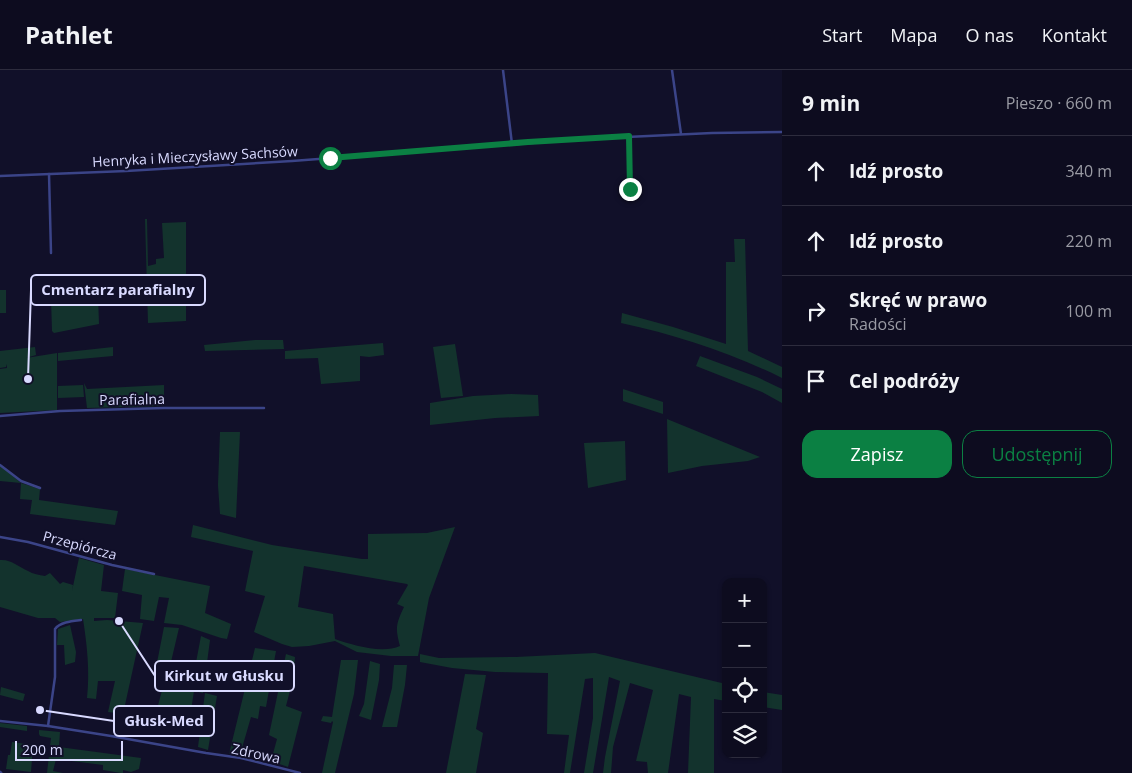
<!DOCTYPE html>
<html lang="pl">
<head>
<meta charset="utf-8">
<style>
  body { margin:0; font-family:"Open Sans",sans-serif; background:#1b1a2c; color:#f1f3f6 }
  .controls { position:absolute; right:15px; bottom:15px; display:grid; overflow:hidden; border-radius:10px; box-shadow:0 1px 4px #0004 }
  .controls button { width:45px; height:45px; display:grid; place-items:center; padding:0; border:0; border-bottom:1px solid #2d2c3d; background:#0d0c1f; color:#f1f3f6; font:25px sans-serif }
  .scale { position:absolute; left:15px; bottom:12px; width:108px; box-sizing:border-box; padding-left:5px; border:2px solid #d9daff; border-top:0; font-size:14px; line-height:18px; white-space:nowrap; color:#d9daff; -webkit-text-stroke:4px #111029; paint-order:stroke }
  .stop { position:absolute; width:15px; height:15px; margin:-11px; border:4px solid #0b8043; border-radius:50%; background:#fff }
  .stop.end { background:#0b8043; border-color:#fff; box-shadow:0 1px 5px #0008 }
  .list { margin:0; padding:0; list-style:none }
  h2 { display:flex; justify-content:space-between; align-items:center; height:65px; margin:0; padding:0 20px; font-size:21px }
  h2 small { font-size:16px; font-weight:400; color:#9a9ba4 }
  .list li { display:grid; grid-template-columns:32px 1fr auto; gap:15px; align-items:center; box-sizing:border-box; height:70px; padding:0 20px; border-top:1px solid #2d2c3d }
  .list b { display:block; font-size:19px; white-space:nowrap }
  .list p { margin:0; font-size:16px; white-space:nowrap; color:#9a9ba4 }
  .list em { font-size:16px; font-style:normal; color:#9a9ba4 }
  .actions { display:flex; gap:10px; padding:15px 20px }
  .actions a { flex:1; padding:11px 0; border:1px solid #0b8043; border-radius:15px; text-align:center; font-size:18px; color:#0b8043 }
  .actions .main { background:#0b8043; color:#fff }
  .icon { flex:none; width:28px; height:28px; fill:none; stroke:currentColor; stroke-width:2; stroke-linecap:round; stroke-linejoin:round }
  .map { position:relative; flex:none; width:782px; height:703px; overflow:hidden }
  header { display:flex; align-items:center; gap:30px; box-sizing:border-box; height:70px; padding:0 25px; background:#0d0c1f; border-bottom:1px solid #2d2c3d }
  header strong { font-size:24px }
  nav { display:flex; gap:28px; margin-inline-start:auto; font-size:18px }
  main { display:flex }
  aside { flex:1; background:#0d0c1f }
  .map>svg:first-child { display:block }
  .green { fill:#13332d; fill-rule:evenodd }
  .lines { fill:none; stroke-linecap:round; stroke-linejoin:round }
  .minor { stroke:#3b4488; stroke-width:2.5 }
  .tertiary { stroke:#3b4488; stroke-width:3 }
  .route { stroke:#0b8043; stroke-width:6 }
  .labels { text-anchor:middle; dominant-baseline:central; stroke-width:4; stroke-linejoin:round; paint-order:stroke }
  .street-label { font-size:14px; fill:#d9daff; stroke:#111029 }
  .leader { fill:none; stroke:#d9daff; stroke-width:2 }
  .callout-dot { fill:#d9daff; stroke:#111029; stroke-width:2 }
  .callout { fill:#111029; stroke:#d9daff; stroke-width:2 }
  .callout-label { font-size:15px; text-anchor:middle; font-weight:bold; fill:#d9daff }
</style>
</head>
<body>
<header>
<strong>Pathlet</strong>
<nav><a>Start</a><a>Mapa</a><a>O nas</a><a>Kontakt</a></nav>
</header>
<main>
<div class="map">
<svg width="782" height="703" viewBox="0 0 782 703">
  <rect width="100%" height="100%" fill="#111029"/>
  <g class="green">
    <path d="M145,149H147L148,196L156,194V189L164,188L162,153L186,152V251L148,253Z"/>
    <path d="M734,169H745L748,281L782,297V308C731,283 677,265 621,253L622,243L673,257L726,274V192H735Z"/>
    <rect x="0" y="220" width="6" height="23"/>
    <path d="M98,225L99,254L54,263L52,261L51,228Z"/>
    <path d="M255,270H283L284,279L205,281L204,275Z"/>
    <path d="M383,273L384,285L369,287L360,286V311L321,314L318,288L285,289V281Z"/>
    <path d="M455,274L463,326L441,328L433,277Z"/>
    <path d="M35,277L36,285L26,288L57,283V340L0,343V299L7,298V294L6,297L0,298V281Z"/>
    <path d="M113,277V286L58,291V283Z"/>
    <path d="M700,286L757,307L782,319V333L762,322L696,296Z"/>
    <path d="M84,313L87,319L164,315V336L87,338Z"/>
    <path d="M83,315L84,327L58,328V316Z"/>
    <path d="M623,319L663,332V344L623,331Z"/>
    <path d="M511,324L538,325L539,346L495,348L430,355V333L473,326Z"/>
    <path d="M667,349L760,387L748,391L702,396L668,403Z"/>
    <path d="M220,362H240L236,448L220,444L218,415Z"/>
    <path d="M625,371L626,410L588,418L584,373Z"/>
    <path d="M0,395L21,413L40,419L39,430L118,441L115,455L30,444L32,430L20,429L21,413L0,411Z"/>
    <path d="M193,455L272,475L362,489H368V464L427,463L455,457L429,528L418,586H391L357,582L335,571L309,576L292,577L282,574L254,562L265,526L245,521L253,481L191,467ZM304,496L407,514L408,515L397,534L404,537C396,554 395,558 400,576C382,584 352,575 335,569L333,544L298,537Z"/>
    <path d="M79,488L104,495L101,521L118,523L115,548H94V551L107,550L143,553L123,644L108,642L115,611H98L96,629L87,628C90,601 87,575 83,549L60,552L55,548H38L0,537V490C11,489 19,497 28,501C33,504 39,505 45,506L50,503L60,514L63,512L73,515L72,521Z"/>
    <path d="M125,499L210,516L205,543L231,554L227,569L221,568L182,555L164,553L169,528L159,527L154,551L140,549L142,525L122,521Z"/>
    <path d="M70,555L76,582L75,592L65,595L64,575H57L58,559Z"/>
    <path d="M164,557L179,558L166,613L191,619L201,566L210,570L203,623L194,621L190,647L157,639L164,613L154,608Z"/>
    <path d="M255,578L276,581L266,637L260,636L258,649L251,647L240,685L229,684Z"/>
    <path d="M595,583L726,614V631L714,629V703H688L691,627L679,624L668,703H648L647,692L636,691L653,620L630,613L613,677L611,703H603L605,687L620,611L609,607L593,703H584L593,648V608L585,609L570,703H564L569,665L547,664L548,603L495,602L452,598L420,592V584L439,588L516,587Z"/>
    <path d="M286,584L295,587L293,609L286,636L302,642L288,697L271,691L277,669L269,665Z"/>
    <path d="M341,590H358L354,624L335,703H322L333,652L332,651L331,653L321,651L323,646L332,647Z"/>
    <path d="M370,591L380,594L379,610L371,650L359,646L364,634Z"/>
    <path d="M394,595H407L405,615L397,657H382L392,618Z"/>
    <path d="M465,604L486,605L476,659L483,663L476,703H446Z"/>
    <path d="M1,617L25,624L23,631L0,625Z"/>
    <path d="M763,622L782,625V640L763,637Z"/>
    <path d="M205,623L217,626L208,680L198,677Z"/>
    <path d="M0,653L27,656V661L0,657Z"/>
    <path d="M39,660L60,662L59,677L141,688L139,699L131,702L123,700V703H121L103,700V695L56,689L53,701L63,703H47L51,668L40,666L39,664Z"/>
    <path d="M12,672L33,675L31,702L6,699L8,685H10Z"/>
  </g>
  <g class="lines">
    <g class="minor">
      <path d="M503,0L512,74"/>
      <path d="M672,0L681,64"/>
      <path d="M629,66L630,119"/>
      <path d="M49,104L51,183"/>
      <path d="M0,106L126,101L292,91L584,69L712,63L782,62"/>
      <path d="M0,346L60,341L164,338H264"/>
      <path d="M0,395L21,411L40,418"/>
      <path d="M0,467L28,472L112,495L154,504"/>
      <path d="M0,651L48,656L111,666L206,683L241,688L300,703"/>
      <path d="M48,656L55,607V559C60,552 73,551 81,550"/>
    </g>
    <path class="tertiary" d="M0,702L1,703"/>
  </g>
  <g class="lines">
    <path class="route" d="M330,88L528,72L629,66L630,119"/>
  </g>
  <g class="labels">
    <g class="street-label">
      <text transform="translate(195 86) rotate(-3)">Henryka i Mieczysławy Sachsów</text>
      <text transform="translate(132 329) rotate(-1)">Parafialna</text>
      <text transform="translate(80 475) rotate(15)">Przepiórcza</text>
      <text transform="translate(256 683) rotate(12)">Zdrowa</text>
    </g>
  </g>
  <path class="leader" d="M28 309L31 220M119 551L155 606M40 640L114 651"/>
  <g class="callout-dot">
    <circle cx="28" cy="309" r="5"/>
    <circle cx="119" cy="551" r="5"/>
    <circle cx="40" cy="640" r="5"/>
  </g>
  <g class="callout">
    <rect x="31" y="205" width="174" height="30" rx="5"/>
    <rect x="155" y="591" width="139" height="30" rx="5"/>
    <rect x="114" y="636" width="100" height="30" rx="5"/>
  </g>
  <g class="callout-label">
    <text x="118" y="225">Cmentarz parafialny</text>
    <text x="224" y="611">Kirkut w Głusku</text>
    <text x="164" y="656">Głusk-Med</text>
  </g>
</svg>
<div class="controls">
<button>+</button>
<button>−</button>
<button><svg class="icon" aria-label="locate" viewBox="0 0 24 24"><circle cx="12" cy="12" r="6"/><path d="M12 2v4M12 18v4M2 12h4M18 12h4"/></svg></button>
<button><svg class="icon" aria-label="layers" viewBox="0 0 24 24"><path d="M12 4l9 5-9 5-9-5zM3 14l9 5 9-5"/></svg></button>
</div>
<div class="scale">200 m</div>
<div class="stop" style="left:330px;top:88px"></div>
<div class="stop end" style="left:630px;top:119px"></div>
</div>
<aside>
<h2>9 min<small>Pieszo · 660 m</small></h2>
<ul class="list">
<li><svg class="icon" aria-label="ahead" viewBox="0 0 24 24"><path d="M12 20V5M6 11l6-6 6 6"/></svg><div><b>Idź prosto</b></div><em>340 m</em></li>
<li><svg class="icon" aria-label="ahead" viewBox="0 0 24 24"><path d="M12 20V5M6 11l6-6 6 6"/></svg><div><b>Idź prosto</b></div><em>220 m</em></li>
<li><svg class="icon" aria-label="right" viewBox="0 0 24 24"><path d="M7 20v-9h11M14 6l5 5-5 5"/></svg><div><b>Skręć w prawo</b><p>Radości</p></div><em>100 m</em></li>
<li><svg class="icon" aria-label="arrive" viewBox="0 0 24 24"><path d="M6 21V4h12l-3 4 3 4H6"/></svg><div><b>Cel podróży</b></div></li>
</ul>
<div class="actions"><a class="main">Zapisz</a><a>Udostępnij</a></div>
</aside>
</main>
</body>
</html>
